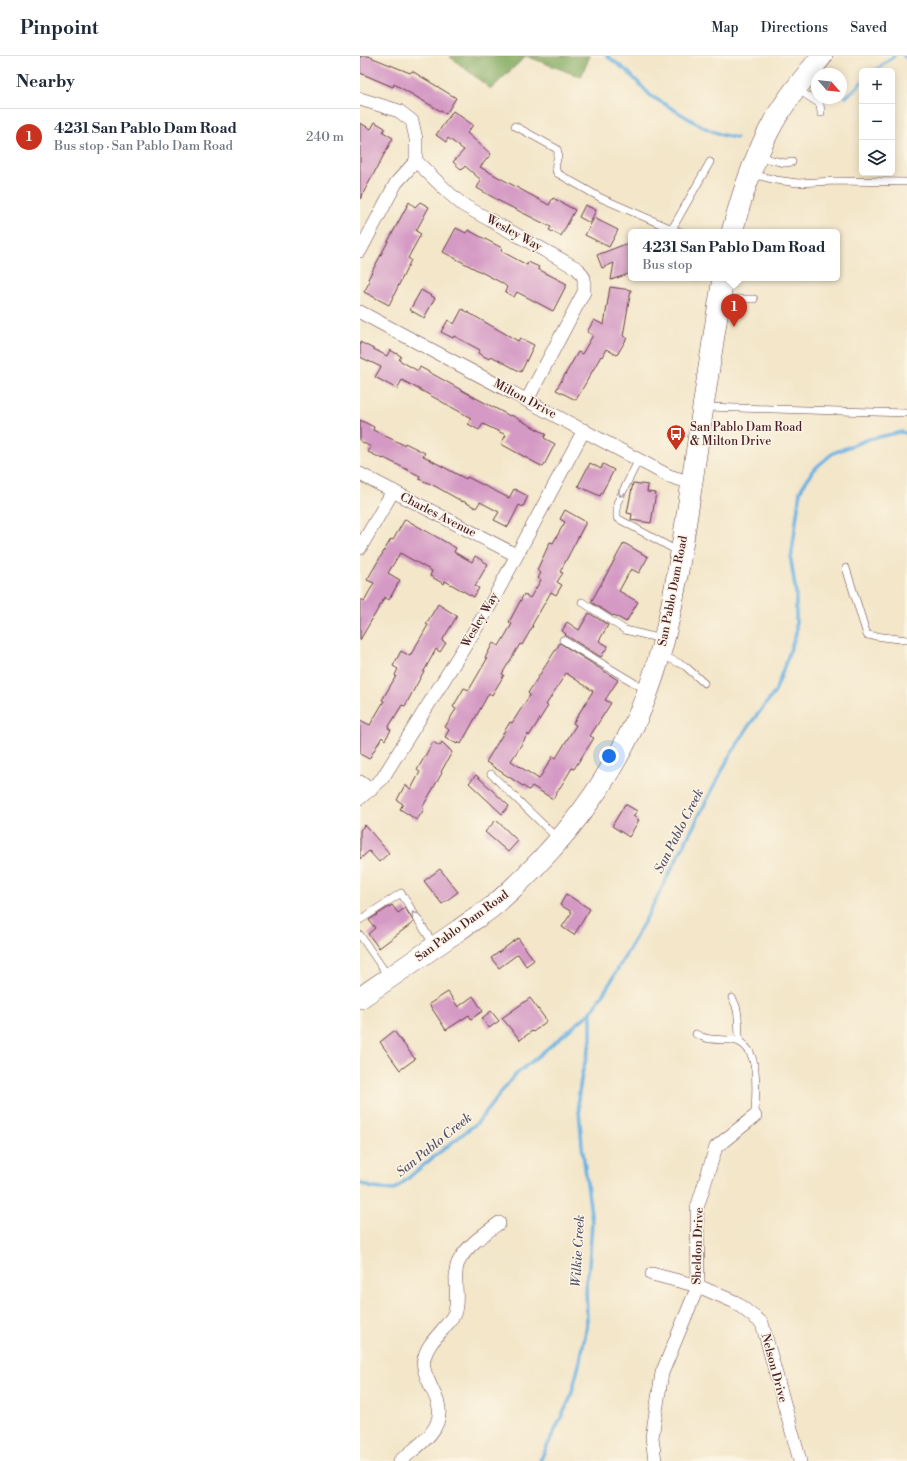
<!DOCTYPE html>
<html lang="en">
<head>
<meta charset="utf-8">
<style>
  body { margin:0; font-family:"Libre Bodoni",serif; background:#f6f6f7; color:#1f2937 }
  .controls { position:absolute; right:12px; top:12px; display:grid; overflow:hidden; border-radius:6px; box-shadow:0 2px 10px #0003 }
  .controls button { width:36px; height:36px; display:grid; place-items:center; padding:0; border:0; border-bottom:1px solid #e0e1e3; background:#fff; color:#1f2937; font:20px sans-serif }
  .compass { position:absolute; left:451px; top:12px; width:36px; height:36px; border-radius:50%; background:#fff; box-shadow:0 2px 10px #0003; rotate:118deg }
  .you { position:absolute; left:249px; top:700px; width:14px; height:14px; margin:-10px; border:3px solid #fff; border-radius:50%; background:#1a73e8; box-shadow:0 0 0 6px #1a73e833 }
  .badge { display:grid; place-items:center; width:26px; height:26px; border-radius:50%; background:#c8321e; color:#fff; font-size:13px; font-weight:700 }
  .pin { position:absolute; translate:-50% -33px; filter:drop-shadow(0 1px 2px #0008) }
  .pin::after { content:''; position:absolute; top:21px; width:14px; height:12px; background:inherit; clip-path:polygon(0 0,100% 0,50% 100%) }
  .popup { position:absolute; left:268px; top:173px; width:212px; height:52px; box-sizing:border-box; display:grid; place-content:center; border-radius:6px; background:#fff; filter:drop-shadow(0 1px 3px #0005); font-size:13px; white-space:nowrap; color:#747a83 }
  .popup b { font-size:15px; color:#1f2937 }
  .popup::after { content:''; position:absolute; left:50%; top:100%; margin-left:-8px; border:8px solid transparent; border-top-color:#fff }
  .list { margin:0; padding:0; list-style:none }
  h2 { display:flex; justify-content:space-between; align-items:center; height:52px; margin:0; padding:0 16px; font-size:17px }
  h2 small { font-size:13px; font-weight:400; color:#747a83 }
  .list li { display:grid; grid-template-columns:26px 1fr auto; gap:12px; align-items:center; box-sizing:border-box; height:56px; padding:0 16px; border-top:1px solid #e0e1e3 }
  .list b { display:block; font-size:15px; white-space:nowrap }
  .list p { margin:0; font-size:13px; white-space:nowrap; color:#747a83 }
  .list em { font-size:13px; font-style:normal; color:#747a83 }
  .icon { flex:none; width:22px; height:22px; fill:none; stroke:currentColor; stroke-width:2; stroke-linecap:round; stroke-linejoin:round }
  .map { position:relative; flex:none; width:547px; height:1405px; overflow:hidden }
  header { display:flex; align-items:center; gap:24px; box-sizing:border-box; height:56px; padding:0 20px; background:#fff; border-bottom:1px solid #e0e1e3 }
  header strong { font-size:19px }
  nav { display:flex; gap:22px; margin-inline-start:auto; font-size:14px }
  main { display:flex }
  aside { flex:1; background:#fff }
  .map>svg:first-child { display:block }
  .forest { fill:#82aa60; stroke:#666446 }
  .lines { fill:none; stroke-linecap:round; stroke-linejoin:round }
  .stream { stroke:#6bb2e2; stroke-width:3.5 }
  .building { fill:#d499c4; fill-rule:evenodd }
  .lane-casing { stroke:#633d43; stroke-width:8 }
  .street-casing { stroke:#633d43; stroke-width:14 }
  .primary-casing { stroke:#633d43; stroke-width:22 }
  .lane { stroke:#fff; stroke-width:7 }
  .street { stroke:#fff; stroke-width:13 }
  .primary { stroke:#fff; stroke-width:21 }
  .oneway { stroke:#ae9aa0 }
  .labels { text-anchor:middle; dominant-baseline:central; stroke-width:3; stroke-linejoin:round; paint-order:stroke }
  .street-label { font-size:12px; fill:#4a1f2b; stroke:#fcf5e5 }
  .poi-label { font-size:12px; fill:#4a1f2b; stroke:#fcf5e5; text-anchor:start }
  .water-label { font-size:13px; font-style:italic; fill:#56526b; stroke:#fcf5e5 }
</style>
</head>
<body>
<header>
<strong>Pinpoint</strong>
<nav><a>Map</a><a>Directions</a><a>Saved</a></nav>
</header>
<main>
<aside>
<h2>Nearby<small></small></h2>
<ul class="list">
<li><span class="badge">1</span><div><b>4231 San Pablo Dam Road</b><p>Bus stop · San Pablo Dam Road</p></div><em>240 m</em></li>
</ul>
</aside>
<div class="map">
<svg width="547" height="1405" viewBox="0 0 547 1405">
  <rect width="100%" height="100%" fill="#fcf5e5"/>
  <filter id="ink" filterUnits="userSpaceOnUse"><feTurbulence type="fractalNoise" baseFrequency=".025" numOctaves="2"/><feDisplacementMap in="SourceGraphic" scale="8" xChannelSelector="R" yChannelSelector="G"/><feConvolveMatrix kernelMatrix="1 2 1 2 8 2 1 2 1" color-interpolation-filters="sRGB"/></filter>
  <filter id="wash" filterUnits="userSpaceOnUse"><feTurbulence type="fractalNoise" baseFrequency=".012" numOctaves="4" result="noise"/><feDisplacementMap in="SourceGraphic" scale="16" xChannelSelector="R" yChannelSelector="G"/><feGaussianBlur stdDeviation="0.9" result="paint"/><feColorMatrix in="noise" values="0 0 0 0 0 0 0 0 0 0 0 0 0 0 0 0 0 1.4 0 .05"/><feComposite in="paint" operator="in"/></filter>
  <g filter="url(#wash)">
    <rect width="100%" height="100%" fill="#f3e6c9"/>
    <path class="forest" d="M89,0H230L221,21L166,0L131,33Z"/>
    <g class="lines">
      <g class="stream">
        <path d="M247,0L268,16L291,40L343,71L362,79L376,82"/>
        <path d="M544,0L547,2"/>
        <path d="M515,15L534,0"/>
        <path d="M486,41L502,26"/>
        <path d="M0,1127L13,1132L34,1134L71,1103L118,1066L153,1021L231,956L250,927L289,857L369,701L390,668L415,636L436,578V538L431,504L440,435L453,414L473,397L509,383L542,376L547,378"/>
        <path d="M180,1405L210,1343L220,1305L227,1270L226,1225L229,1211L232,1166L222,1089L218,1043L222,1018L231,984V956"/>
      </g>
    </g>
    <g id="blocks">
      <g class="building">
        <path d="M0,0H8L50,17L52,15L96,42L86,58L34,28L33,31L0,17Z"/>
        <path d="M93,55L113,69L107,77L131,98L120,111L189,149L193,142L215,154L201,180L189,174L191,171L141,146L117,132L121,124L105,110L102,114L93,106L104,94L88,82L86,86L76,79Z"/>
        <path d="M15,66L25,72L23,76L33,82L0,143V67L11,73Z"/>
        <path d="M49,146L55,151L60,146L69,151L56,175L61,178L48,202L51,204L29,249L4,236L10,225L8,223Z"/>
        <path d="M225,149L236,154L230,167L219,161Z"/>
        <path d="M234,162L258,174L249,191L225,179Z"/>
        <path d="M96,172L106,177L108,174L142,192L141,195L167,209L168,206L179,211L178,213L207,228L193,255L157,236L154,241L145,236L147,231L142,227L83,196Z"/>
        <path d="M271,186V217L251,224L254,207L242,212L237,199Z"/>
        <path d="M250,231L271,234L263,280L267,282L257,299L246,293L242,301L241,300L216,344L196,334L218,296L222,298L233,279L227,276L234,264L244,269Z"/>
        <path d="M61,234L75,242L64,262L50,254Z"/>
        <path d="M102,253L158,285L160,282L174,289L161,316L131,300L129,303L118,297L120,294L94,280L93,282L81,276L88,264L94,268Z"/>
        <path d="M0,286L27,300L30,294L41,300L39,304L58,315L60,311L114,341L150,360L151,359L186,378L184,382L195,388L183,411L141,388L146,379L123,368L119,374L108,368L111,362L75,342L42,324L37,333L15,321L21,311L0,301Z"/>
        <path d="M0,364L14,371L13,374L44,389L45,387L65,397L63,400L106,423L107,421L149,442L154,433L168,440L163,451L159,449L148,471L134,464L139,456L120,446L116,452L103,445V446L73,429L59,423L60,420L24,402L23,403L8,396L11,391L0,385Z"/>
        <path d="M230,407L241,413L243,408L254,414L240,440L218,430Z"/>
        <path d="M273,427L288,429L287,436L296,437L291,467L271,464L272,458L267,457Z"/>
        <path d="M205,454L226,466L200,516L203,517L197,526L202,529L196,539L191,536L172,569L173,570L162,589L160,588L142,618L144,619L132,639L129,637L101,688L98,686L97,688L85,681L89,674L85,671L96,653L93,651L104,632L109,634L127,603L125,602L133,587L139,590L152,568L149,566L164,538L170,542L181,524L178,522L181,517L177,514L190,486L193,487L205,466L200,463Z"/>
        <path d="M45,463L96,492L94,496L112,506L115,500L128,508L115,530L119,532L114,541L85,525L84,528L70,520L72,515L40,497L28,517L40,524L29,544L25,541L0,584V543L4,545L14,527L7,524L31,483L33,484Z"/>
        <path d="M264,487L288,501L279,517L271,513L259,535L278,546L266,566L254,559L253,560L231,546Z"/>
        <path d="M78,548L97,560L82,585L86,587L80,596L76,593L45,650L42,649L28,672L31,674L25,684L22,681L9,703L0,698V664L10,669L24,645L22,644L36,620L35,619L38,613L33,610L41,595L50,600L68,569L66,568Z"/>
        <path d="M229,557L248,569L239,585L248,590L241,601L205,579L206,578L202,575L207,566L219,574Z"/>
        <path d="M200,587L258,624L245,644L251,647L230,680L234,682L214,713L212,712L193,743L172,730L169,734L126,706L150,666L152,667L170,639L168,637ZM206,617L233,635L213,667L216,669L196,702L193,700L179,723L151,705L168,678L169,680L188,650L186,649Z"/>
        <path d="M73,686L80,690L82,686L92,696L81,716L82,717L62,752L64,753L57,764L40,753L43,748L37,744L45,729L51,733L60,716L57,714Z"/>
        <path d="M116,719L149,750L142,758L109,727Z"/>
        <path d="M265,748L277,755L273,760L279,764L269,781L252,770Z"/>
        <path d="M136,764L158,785L148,796L125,776Z"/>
        <path d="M5,769L29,797L19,806L9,795L0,803V774Z"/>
        <path d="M80,813L98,836L82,848L64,825Z"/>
        <path d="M206,838L230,853L214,879L202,871L212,856L200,849Z"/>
        <path d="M32,849L38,857L45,852L54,866L19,892L8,878L15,872L9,864Z"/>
        <path d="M158,882L174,904L166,910L158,898L139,912L131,902Z"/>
        <path d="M88,936L98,951L113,940L123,955L111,963L109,959L86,974L69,948Z"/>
        <path d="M170,942L187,965L173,976L172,975L160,984L142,962Z"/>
        <path d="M131,955L139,965L129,972L122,962Z"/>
        <path d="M34,975L55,1003L40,1014L20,986Z"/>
      </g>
    </g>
  </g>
  <g filter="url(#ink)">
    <use href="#blocks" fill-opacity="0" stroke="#633d43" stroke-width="1"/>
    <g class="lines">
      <g class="lane-casing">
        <g id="lane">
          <path d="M437,33L460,48L461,57"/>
          <path d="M155,70L197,93C201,101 192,108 197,117L241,142L312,173"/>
          <path d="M399,101L425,107L432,106"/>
          <path d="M392,118L416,124L438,127L475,125L547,126"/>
          <path d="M321,176L312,173L350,106"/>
          <path d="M362,243H394"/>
          <path d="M346,351L547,357"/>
          <path d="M279,403L257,447V462L319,496"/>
          <path d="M486,512L507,579L547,584"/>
          <path d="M222,546L265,574L302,583"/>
          <path d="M203,584L286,634"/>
          <path d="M302,599L325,610L344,627"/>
          <path d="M131,718L197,782"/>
          <path d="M0,864L41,837L74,889"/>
          <path d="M0,879L28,920"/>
          <path d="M372,942C381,955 377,972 380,986"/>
          <path d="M336,978C347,985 359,983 372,984C403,988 395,1037 395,1060"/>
        </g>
      </g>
      <g class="street-casing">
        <g id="street">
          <path d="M0,43L39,55L52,65L56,83V105L90,138L103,149L218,213L224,222V236L167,344"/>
          <path d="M0,195L36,127L56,105"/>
          <path d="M0,256L309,420L332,427"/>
          <path d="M0,418L156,499"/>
          <path d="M0,492L33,435"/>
          <path d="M0,726L11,734"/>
          <path d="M0,742L22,723L128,553L224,374"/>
          <path d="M292,1218L338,1230L375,1246L402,1267L440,1405"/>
          <path d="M40,1405C56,1391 82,1376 79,1352C78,1343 72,1334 69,1326C66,1321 62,1309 64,1303C68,1284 86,1274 94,1258C98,1249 96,1237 96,1228C96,1221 95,1213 98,1207C106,1190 124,1178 139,1167"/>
          <path d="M295,1405L292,1381L302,1317L338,1230L337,1152L356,1091L395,1060"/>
        </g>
      </g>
      <g class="primary-casing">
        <g id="primary">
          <path d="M372,176C382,138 394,101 413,67C426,43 445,21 462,0"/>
          <path d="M0,942C33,919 66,897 99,874C112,864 128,856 140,844C194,796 241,738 272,673C307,601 317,523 329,446C340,371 351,296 363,222"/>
        </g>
      </g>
      <use href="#lane" class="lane"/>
      <use href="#street" class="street"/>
      <use href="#primary" class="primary"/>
    </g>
    <defs><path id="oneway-chevron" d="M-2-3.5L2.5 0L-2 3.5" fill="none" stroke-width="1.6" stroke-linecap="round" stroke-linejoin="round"/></defs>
    <g class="oneway">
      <use href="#oneway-chevron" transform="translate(261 438) rotate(117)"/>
      <use href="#oneway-chevron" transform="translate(54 858) rotate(-123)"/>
    </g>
  </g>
  <defs>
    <g id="bus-pin" transform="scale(1)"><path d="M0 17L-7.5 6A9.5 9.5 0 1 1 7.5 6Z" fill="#c8321e" stroke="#fcf5e5"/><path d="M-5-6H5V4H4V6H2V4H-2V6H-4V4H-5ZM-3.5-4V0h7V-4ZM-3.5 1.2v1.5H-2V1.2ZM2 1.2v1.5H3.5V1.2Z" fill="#fff"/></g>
  </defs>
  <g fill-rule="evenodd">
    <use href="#bus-pin" x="316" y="378"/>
  </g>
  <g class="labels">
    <g class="street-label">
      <text transform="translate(154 177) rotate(29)">Wesley Way</text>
      <text transform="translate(165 343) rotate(28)">Milton Drive</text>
      <text transform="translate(78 459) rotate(27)">Charles Avenue</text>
      <text transform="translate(313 535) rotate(-79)">San Pablo Dam Road</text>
      <text transform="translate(120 564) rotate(-60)">Wesley Way</text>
      <text transform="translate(102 870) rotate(-36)">San Pablo Dam Road</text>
      <text transform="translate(338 1190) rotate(-88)">Sheldon Drive</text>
      <text transform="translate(414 1312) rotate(75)">Nelson Drive</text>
    </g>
    <g class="poi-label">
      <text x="330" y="371">San Pablo Dam Road<tspan x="330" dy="14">&amp; Milton Drive</tspan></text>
    </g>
    <g class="water-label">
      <text transform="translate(319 775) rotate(-63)">San Pablo Creek</text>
      <text transform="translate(74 1089) rotate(-39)">San Pablo Creek</text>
      <text transform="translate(218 1195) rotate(-87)">Wilkie Creek</text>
    </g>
  </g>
</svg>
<div class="controls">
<button>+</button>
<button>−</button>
<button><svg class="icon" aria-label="layers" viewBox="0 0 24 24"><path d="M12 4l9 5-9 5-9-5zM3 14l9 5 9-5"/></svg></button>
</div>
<svg class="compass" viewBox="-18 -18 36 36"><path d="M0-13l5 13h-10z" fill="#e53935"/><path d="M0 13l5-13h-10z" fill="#747a83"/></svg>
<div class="you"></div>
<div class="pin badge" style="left:374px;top:271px">1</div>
<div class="popup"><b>4231 San Pablo Dam Road</b>Bus stop</div>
</div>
</main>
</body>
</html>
